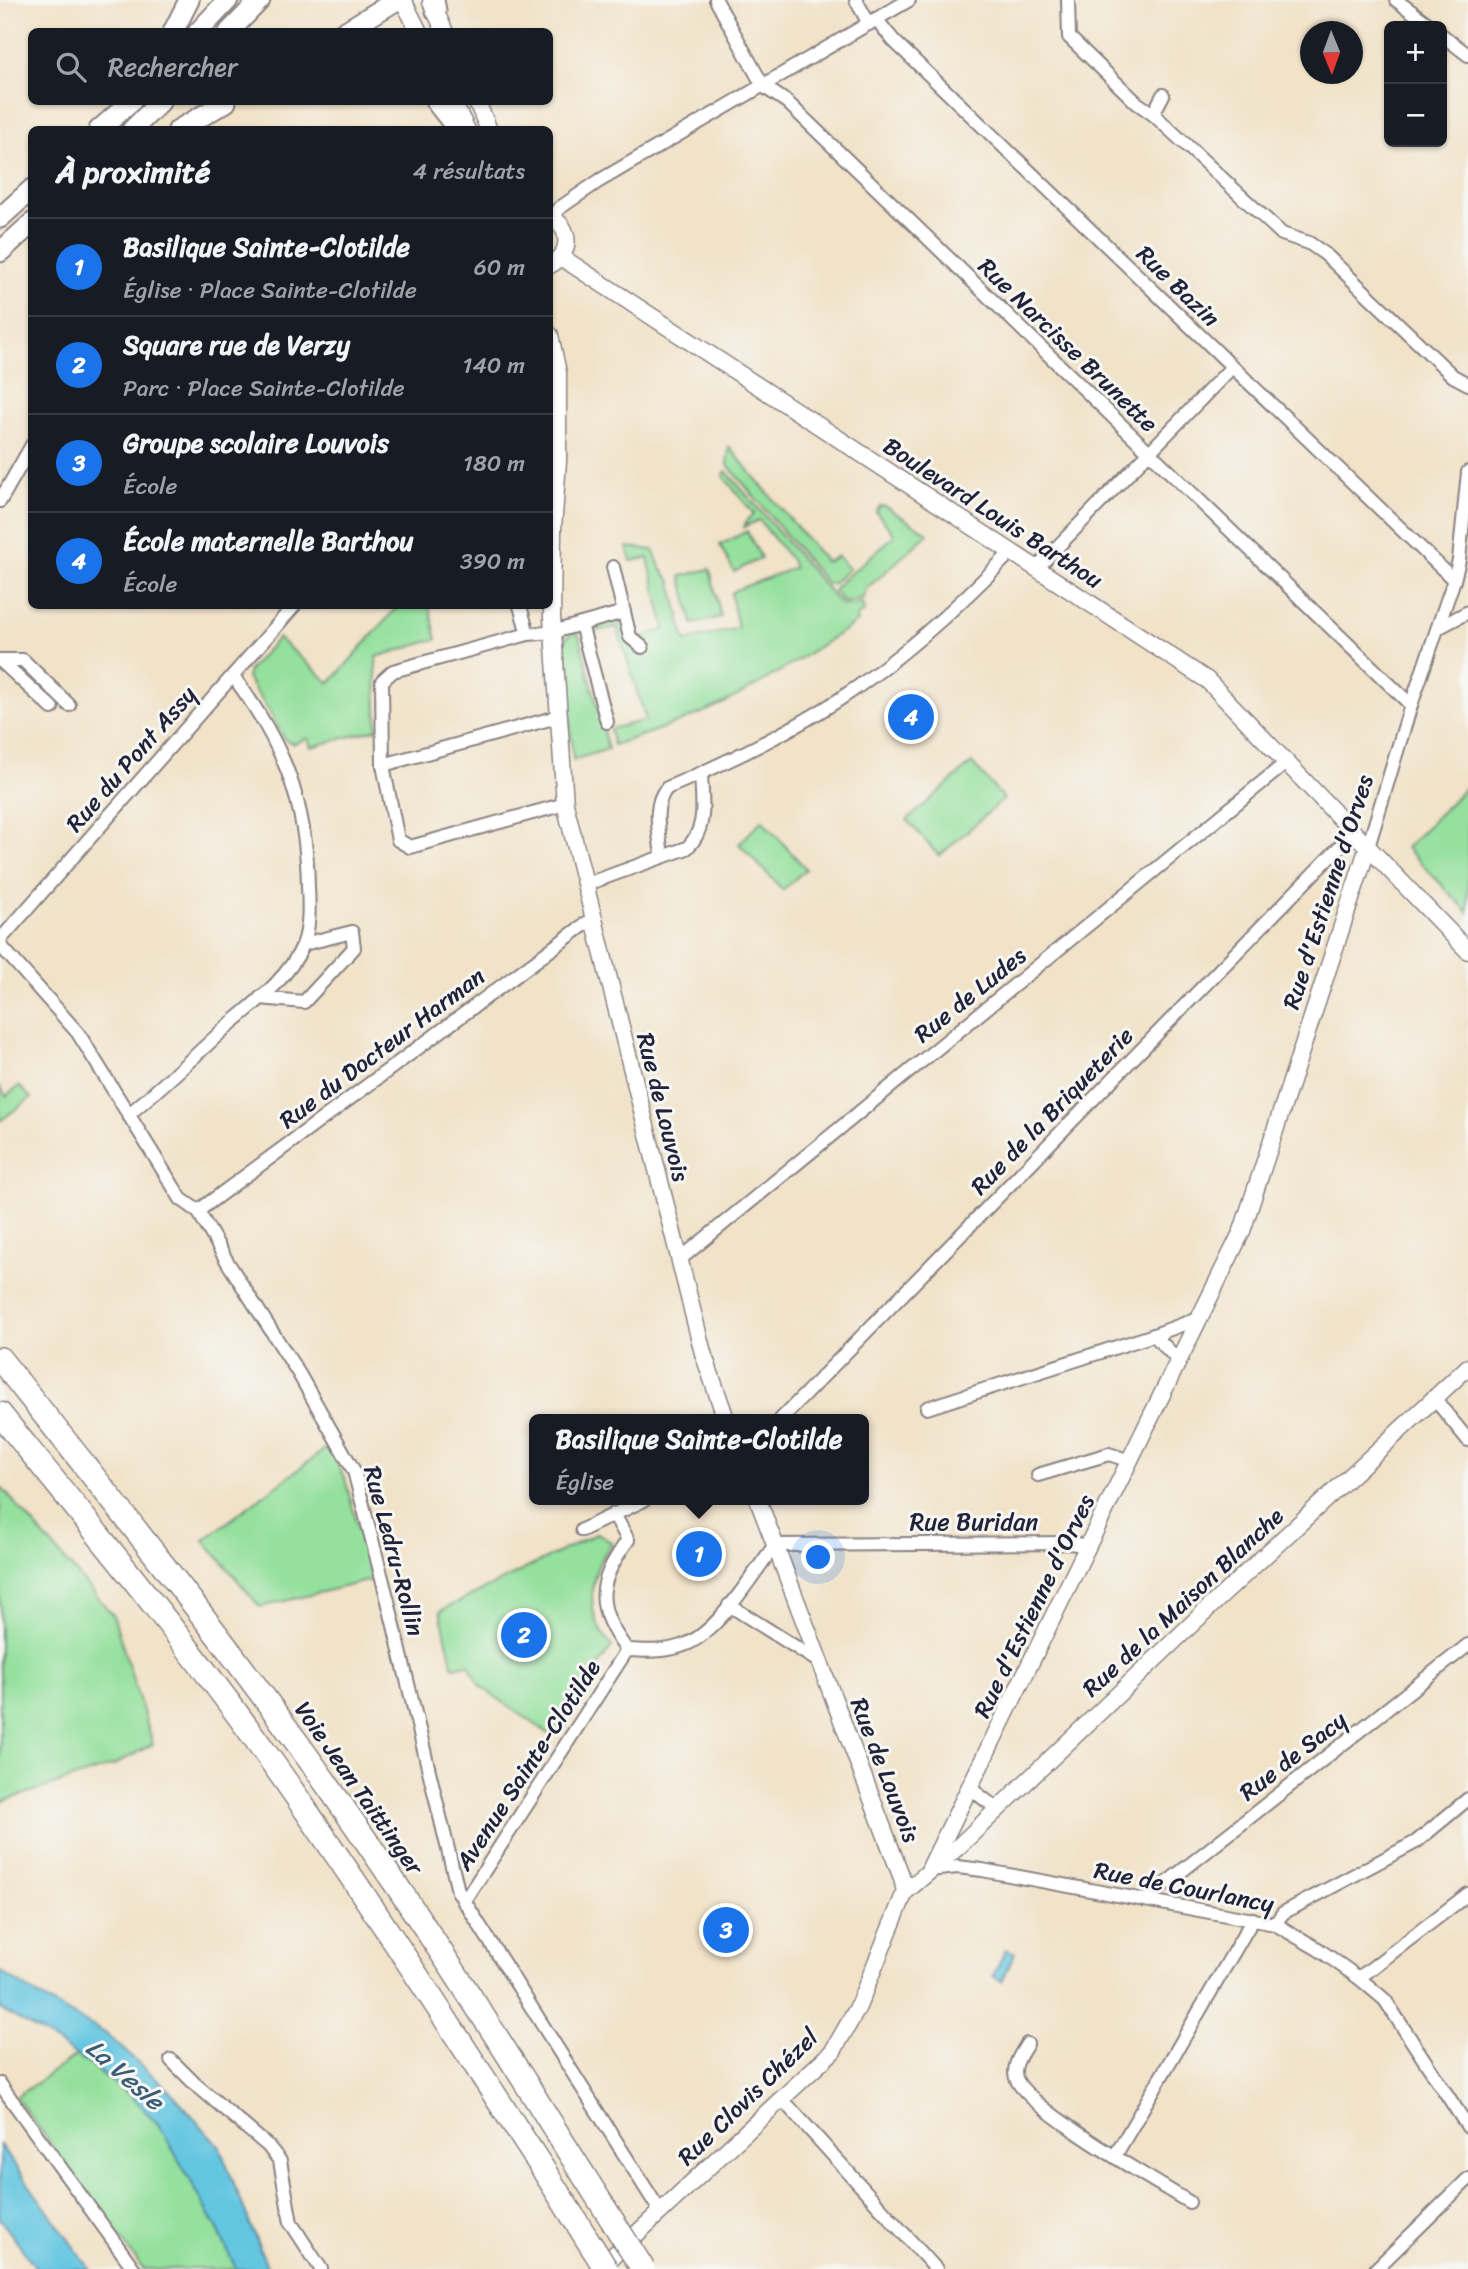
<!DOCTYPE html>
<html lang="fr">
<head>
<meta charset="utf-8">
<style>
  body { margin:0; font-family:Sriracha,sans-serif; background:#242831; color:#f1f3f6 }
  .controls { position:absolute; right:21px; top:21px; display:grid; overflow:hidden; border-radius:10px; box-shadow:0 2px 5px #0004 }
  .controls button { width:63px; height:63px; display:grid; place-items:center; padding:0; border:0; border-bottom:2px solid #363941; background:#171b24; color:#f1f3f6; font:35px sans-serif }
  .compass { position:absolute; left:1300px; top:21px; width:63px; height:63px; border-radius:50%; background:#171b24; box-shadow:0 2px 5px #0004; rotate:179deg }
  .you { position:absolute; left:819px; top:1558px; width:24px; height:24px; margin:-18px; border:5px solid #fff; border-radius:50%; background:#1a73e8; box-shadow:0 0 0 10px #1a73e833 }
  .badge { display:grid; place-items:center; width:46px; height:46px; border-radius:50%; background:#1a73e8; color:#fff; font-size:23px; font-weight:700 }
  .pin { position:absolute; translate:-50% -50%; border:4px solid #fff; box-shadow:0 2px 7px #0006 }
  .popup { position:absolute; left:529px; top:1414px; width:340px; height:91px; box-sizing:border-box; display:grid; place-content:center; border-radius:10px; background:#171b24; filter:drop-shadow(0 2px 5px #0005); font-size:23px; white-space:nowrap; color:#9ea1a6 }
  .popup b { font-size:26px; color:#f1f3f6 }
  .popup::after { content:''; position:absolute; left:50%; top:100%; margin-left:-14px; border:14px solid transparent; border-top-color:#171b24 }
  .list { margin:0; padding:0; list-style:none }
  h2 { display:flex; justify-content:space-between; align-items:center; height:91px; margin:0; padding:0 28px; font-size:30px }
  h2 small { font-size:23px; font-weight:400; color:#9ea1a6 }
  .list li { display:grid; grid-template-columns:46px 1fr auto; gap:21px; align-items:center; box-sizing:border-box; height:98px; padding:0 28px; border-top:2px solid #363941 }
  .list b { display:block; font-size:26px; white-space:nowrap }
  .list p { margin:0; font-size:23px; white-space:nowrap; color:#9ea1a6 }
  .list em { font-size:23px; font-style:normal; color:#9ea1a6 }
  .icon { flex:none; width:38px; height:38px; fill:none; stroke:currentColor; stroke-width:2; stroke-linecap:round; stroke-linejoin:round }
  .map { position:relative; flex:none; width:1468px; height:2269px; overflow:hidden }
  .search { position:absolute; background:#171b24; box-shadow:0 2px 5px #0004; left:28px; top:28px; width:525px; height:77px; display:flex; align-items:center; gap:18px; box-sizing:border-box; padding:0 24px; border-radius:10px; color:#9ea1a6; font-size:26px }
  .panel { position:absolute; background:#171b24; box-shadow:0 2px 5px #0004; left:28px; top:126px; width:525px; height:483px; border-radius:10px }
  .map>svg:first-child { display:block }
  .green { fill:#94e09d; stroke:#5b816c; stroke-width:2 }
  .water { fill:#63c6e1; stroke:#42748e; stroke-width:2 }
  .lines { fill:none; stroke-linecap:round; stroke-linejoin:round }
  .minor-casing { stroke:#8a8282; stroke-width:16 }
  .tertiary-casing { stroke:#8a8282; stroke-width:19 }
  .primary-casing { stroke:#8a8282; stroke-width:23 }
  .motorway-casing { stroke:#8a8282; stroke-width:26 }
  .minor { stroke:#fff; stroke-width:12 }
  .tertiary { stroke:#fff; stroke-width:16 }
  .primary { stroke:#fff; stroke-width:19 }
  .motorway { stroke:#fff; stroke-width:23 }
  .motorway-bridge-casing { stroke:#8a8282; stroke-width:26; stroke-linecap:butt }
  .motorway-bridge { stroke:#fff; stroke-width:23 }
  .labels { text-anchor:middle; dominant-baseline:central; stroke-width:6; stroke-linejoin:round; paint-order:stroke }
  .street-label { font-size:24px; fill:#22223b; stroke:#f6f6f2 }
  .water-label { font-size:26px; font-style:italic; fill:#395b75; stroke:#f6f6f2 }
</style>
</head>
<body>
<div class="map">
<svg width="1468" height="2269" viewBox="0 0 1468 2269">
  <rect width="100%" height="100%" fill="#f6f6f2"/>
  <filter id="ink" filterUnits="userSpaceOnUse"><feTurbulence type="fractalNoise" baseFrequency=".0143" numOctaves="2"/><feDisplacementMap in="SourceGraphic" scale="14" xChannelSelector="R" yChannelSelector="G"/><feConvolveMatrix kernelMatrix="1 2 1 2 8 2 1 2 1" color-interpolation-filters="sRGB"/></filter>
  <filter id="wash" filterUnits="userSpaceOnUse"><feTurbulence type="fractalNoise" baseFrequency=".00686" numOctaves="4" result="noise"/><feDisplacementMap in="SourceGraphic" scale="28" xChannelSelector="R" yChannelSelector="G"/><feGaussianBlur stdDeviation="1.57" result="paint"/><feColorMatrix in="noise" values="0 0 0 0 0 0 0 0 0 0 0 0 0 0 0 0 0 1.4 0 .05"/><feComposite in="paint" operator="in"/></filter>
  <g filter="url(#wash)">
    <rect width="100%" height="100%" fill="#f1e2c8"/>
    <g class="green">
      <path d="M729,447L826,562L838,556L849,569L832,584H827L727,464Z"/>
      <path d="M726,471L842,606L862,603L864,612L856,617L857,622C814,650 770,679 724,703C688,720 650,733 613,745L610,729L646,720L617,627L594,631V635L588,637L587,632C593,625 611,620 620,623L630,645L644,642L643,637L665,629L648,558L631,561L627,547L653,550L661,569L671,581L685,641L738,628L731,594L735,590L794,568L791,560L759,520L744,527L747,520L754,514L723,476Z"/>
      <path d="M880,506H884L928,533L927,535L866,589L863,598L844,603L834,591L836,586L894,536L893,533L876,512Z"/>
      <path d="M747,531L761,558L734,572L720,545Z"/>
      <path d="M710,569L721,617L693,624L681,576Z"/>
      <path d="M398,606H429L437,639L376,657L377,729L311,747L308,738L293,744L285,740L269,711L247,678L249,670L278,638L330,683Z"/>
      <path d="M574,632L579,635L608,749L573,760L564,645L565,639Z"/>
      <path d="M972,763L1004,799L939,856L907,820Z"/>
      <path d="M1468,785V912L1406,848Z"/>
      <path d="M762,820L806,869L783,890L739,844Z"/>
      <path d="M19,1086L31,1098L0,1121V1087L6,1096Z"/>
      <path d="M328,1447L345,1479L372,1580L260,1607L204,1540Z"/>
      <path d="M0,1486L113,1615L153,1744L114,1765L0,1802Z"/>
      <path d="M598,1533L612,1543C587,1574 584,1616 612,1646L552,1736L480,1686L469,1664L453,1667L440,1611Z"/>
      <path d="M77,2055L132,2097L159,2125L219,2231L236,2269H143L16,2097Z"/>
    </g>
    <g class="water">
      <path d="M1006,1949L1015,1953L1002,1981L993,1976Z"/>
      <path d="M0,1971L42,1998L105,2033L173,2094L219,2146L268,2269H236L219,2231L159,2125L132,2097L97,2069L39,2031L0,2009Z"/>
      <path d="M0,2145L90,2269H37L0,2219Z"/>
    </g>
  </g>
  <g filter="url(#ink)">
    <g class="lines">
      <g class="minor-casing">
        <g id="minor">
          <path d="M716,0L763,86L787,102L1411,705"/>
          <path d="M856,0L869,24"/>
          <path d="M1068,0L1069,37L1137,103L1153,114L1282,234L1309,243L1325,254L1453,376L1468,384"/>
          <path d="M1396,0L1431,26"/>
          <path d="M876,19L894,41L1454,580"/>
          <path d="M1442,35L1468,55"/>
          <path d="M1153,114L1163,95"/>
          <path d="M553,218L558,209L599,181L909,0"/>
          <path d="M0,501L32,445"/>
          <path d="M613,567L630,637L642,647"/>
          <path d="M1036,569L1232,367"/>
          <path d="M520,606L528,634"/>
          <path d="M581,624L607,722"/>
          <path d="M1438,628L1468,612"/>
          <path d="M0,660H23L69,705"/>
          <path d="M0,660L52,708"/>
          <path d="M383,765L557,717"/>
          <path d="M565,804L410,847L398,840L383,765L382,681L393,671L528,634L553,632L624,612"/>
          <path d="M1368,847L1411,705L1454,580L1459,560L1468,472"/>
          <path d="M662,856C660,835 651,805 667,788C726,763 784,735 837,701C901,659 958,607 1011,552"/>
          <path d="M584,885L687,848C708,828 702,801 701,774"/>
          <path d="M0,940L294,606"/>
          <path d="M0,945L78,1033L181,1199L198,1211L228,1263L299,1374L354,1471L388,1601L458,1891L660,2211"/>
          <path d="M260,998L304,1002L354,948L352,932L304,944"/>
          <path d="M128,1115C160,1088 192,1059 223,1030C251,1006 288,980 303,945C310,928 309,905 308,887C307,802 283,743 233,676"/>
          <path d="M198,1211L592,919"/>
          <path d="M679,1260L1287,762"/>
          <path d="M1154,1335L1179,1361"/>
          <path d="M1433,1397L1468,1440"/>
          <path d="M927,1408L1154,1335L1200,1318"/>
          <path d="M781,1419L1354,832"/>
          <path d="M1038,1475L1109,1454L1130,1461"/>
          <path d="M614,1514L628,1540C597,1582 594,1607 627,1650C645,1651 663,1652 681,1646C717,1636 752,1574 775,1545L1070,1543L1089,1546"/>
          <path d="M582,1530L644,1500"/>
          <path d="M729,1605L821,1663"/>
          <path d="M970,1788L997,1809"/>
          <path d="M929,1870L958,1867L982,1870L1275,1924L1318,1949L1359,1978L1385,2000L1468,2127"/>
          <path d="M1145,1900L1468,1645"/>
          <path d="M464,1902L627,1650"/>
          <path d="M1275,1924L1283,1913L1416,1842L1468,1799"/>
          <path d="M1359,1978L1468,1894"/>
          <path d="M1027,2044C1021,2054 1012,2066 1016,2078C1025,2107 1158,2183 1189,2202"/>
          <path d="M171,2060L194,2083L268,2146L280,2161L291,2223L321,2269"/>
          <path d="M0,2084L134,2269"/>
          <path d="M782,2099L936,2269"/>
          <path d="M1115,2156L1253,1919"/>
          <path d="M1376,2269L1468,2179"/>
        </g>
      </g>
      <g class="tertiary-casing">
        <g id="tertiary">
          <path d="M403,0L419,32"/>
          <path d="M431,2L445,32"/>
          <path d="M453,102L467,130"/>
          <path d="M477,102L489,130"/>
          <path d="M550,217C572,227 572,254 550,265"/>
          <path d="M561,257L1207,680L1468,951"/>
          <path d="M550,335L558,373V461L553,529L552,617L565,804L703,1353L726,1419"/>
          <path d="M758,1500L902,1878L905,1892"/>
          <path d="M930,1868L1242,1231L1368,847"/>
          <path d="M599,2269L833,2051L857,2009L905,1892L958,1847L1217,1600L1468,1367"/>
        </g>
      </g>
      <g class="primary-casing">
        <g id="primary">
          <path d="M434,0L436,11"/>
          <path d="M173,32L189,0"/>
          <path d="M198,32L228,0"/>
          <path d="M229,32L260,0"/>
          <path d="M344,32L397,0"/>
          <path d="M436,102L458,130"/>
          <path d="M99,130L131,102"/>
          <path d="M132,130L160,102"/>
          <path d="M178,130L226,102"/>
          <path d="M0,218L32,189"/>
          <path d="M0,252L32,223"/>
        </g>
      </g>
      <g class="motorway-casing">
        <g id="motorway">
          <path d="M0,1359C102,1487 205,1615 301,1748C394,1878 483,2013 567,2149"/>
          <path d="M0,1414C95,1531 190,1646 277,1769C369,1899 454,2033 541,2166"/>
        </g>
      </g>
      <use href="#minor" class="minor"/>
      <use href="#tertiary" class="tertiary"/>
      <use href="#primary" class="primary"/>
      <use href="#motorway" class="motorway"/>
      <g class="motorway-bridge-casing">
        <g id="motorway-bridge">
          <path d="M567,2149L643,2269"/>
          <path d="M541,2166L606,2269"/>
        </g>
      </g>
      <use href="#motorway-bridge" class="motorway-bridge"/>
    </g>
  </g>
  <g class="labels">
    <g class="street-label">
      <text transform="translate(1178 286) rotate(44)">Rue Bazin</text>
      <text transform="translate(1068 345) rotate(44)">Rue Narcisse Brunette</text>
      <text transform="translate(993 513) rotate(33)">Boulevard Louis Barthou</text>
      <text transform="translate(131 759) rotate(-49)">Rue du Pont Assy</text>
      <text transform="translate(1328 892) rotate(-72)">Rue d'Estienne d'Orves</text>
      <text transform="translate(970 995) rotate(-39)">Rue de Ludes</text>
      <text transform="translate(382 1048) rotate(-37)">Rue du Docteur Harman</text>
      <text transform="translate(663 1107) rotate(76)">Rue de Louvois</text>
      <text transform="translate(1052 1111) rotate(-46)">Rue de la Briqueterie</text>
      <text x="974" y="1522">Rue Buridan</text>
      <text transform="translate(394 1551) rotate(75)">Rue Ledru-Rollin</text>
      <text transform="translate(1183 1602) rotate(-43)">Rue de la Maison Blanche</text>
      <text transform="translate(1034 1606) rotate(-64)">Rue d'Estienne d'Orves</text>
      <text transform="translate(1293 1756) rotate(-38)">Rue de Sacy</text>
      <text transform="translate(528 1765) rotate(-57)">Avenue Sainte-Clotilde</text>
      <text transform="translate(885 1770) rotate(69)">Rue de Louvois</text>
      <text transform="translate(359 1788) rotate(55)">Voie Jean Taittinger</text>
      <text transform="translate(1184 1887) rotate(11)">Rue de Courlancy</text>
      <text transform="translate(748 2097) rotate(-44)">Rue Clovis Chézel</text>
    </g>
    <g class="water-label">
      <text transform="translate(125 2074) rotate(41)">La Vesle</text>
    </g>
  </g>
</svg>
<div class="controls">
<button>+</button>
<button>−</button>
</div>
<svg class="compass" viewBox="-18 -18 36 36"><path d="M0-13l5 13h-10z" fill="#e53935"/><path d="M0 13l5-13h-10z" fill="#9ea1a6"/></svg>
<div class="you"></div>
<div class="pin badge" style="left:699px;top:1554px">1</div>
<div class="popup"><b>Basilique Sainte-Clotilde</b>Église</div>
<div class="pin badge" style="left:524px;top:1635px">2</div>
<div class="pin badge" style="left:726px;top:1930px">3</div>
<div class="pin badge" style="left:911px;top:717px">4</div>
<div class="search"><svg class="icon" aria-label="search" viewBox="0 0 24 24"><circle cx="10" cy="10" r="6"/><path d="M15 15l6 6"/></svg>Rechercher</div>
<section class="panel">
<h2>À proximité<small>4 résultats</small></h2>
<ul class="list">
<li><span class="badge">1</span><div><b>Basilique Sainte-Clotilde</b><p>Église · Place Sainte-Clotilde</p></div><em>60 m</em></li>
<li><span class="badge">2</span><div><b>Square rue de Verzy</b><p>Parc · Place Sainte-Clotilde</p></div><em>140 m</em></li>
<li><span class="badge">3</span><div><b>Groupe scolaire Louvois</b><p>École</p></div><em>180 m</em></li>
<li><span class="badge">4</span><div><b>École maternelle Barthou</b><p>École</p></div><em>390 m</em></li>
</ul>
</section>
</div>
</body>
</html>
